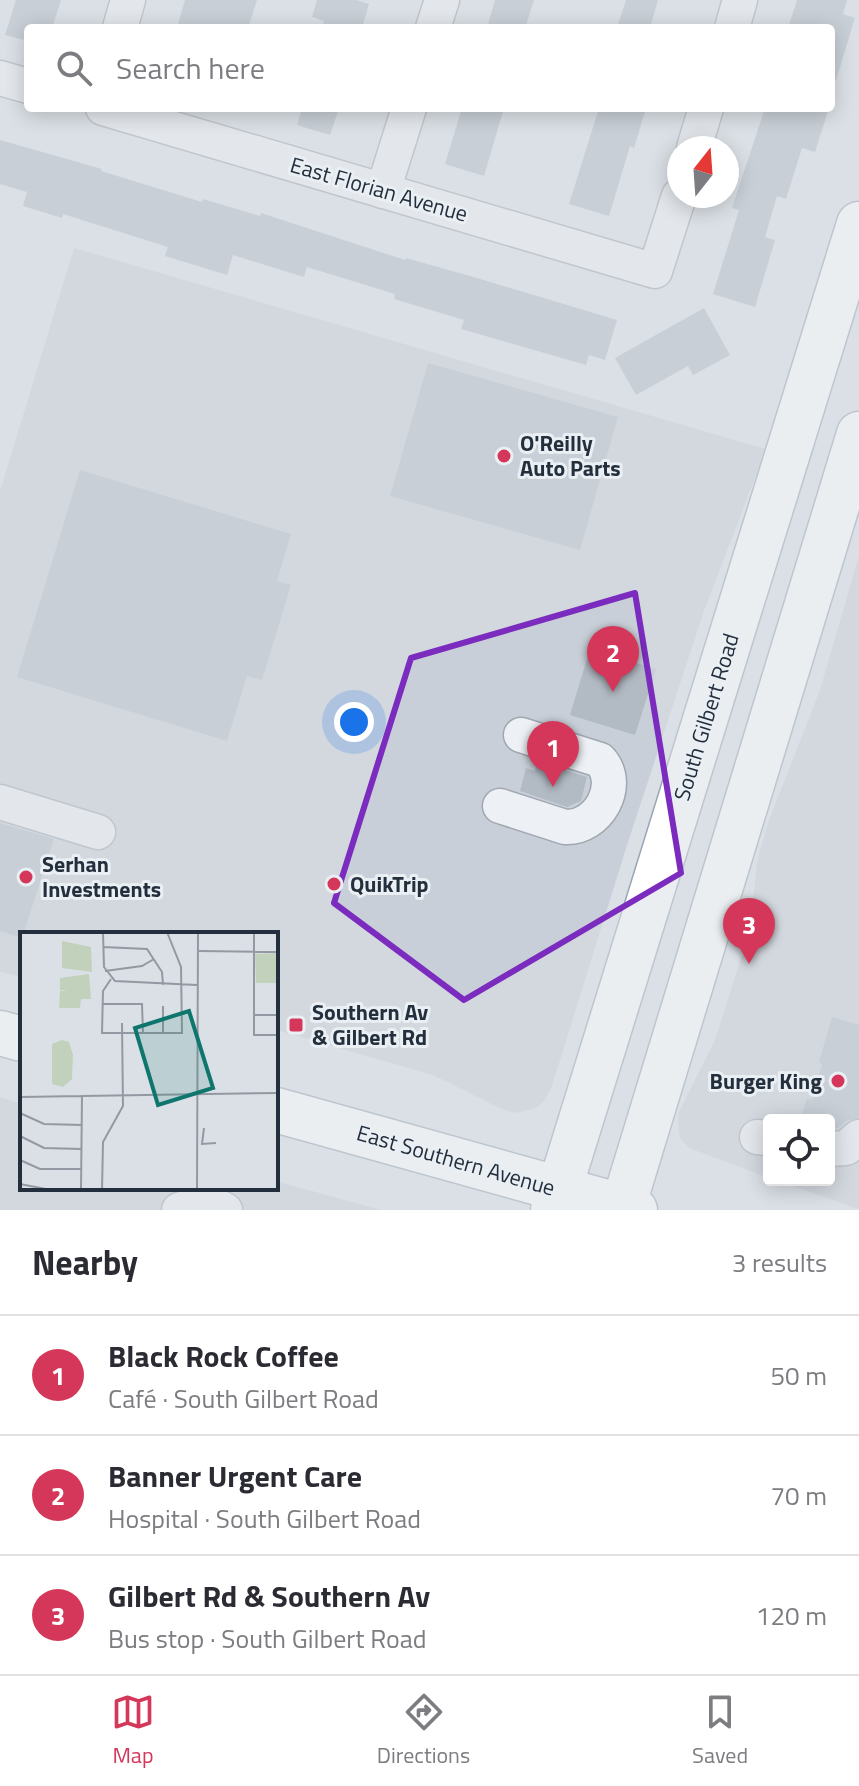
<!DOCTYPE html>
<html lang="en">
<head>
<meta charset="utf-8">
<style>
  body { margin:0; font-family:"Titillium Web",sans-serif; background:#f2f2f3; color:#2b2b33 }
  .controls { position:absolute; right:24px; bottom:24px; display:grid; overflow:hidden; border-radius:8px; box-shadow:0 4px 20px #0003 }
  .controls button { width:72px; height:72px; display:grid; place-items:center; padding:0; border:0; border-bottom:2px solid #e1e1e2; background:#fff; color:#2b2b33; font:40px sans-serif }
  .compass { position:absolute; left:667px; top:136px; width:72px; height:72px; border-radius:50%; background:#fff; box-shadow:0 4px 20px #0003; rotate:17deg }
  .you { position:absolute; left:354px; top:722px; width:28px; height:28px; margin:-20px; border:6px solid #fff; border-radius:50%; background:#1a73e8; box-shadow:0 0 0 12px #1a73e833 }
  .badge { display:grid; place-items:center; width:52px; height:52px; border-radius:50%; background:#d4375a; color:#fff; font-size:26px; font-weight:700 }
  .pin { position:absolute; translate:-50% -66px; filter:drop-shadow(0 2px 4px #0008) }
  .pin::after { content:''; position:absolute; top:42px; width:28px; height:24px; background:inherit; clip-path:polygon(0 0,100% 0,50% 100%) }
  .list { margin:0; padding:0; list-style:none }
  h2 { display:flex; justify-content:space-between; align-items:center; height:104px; margin:0; padding:0 32px; font-size:34px }
  h2 small { font-size:26px; font-weight:400; color:#7c7c81 }
  .list li { display:grid; grid-template-columns:52px 1fr auto; gap:24px; align-items:center; box-sizing:border-box; height:120px; padding:0 32px; border-top:2px solid #e1e1e2 }
  .list b { display:block; font-size:30px; white-space:nowrap }
  .list p { margin:0; font-size:26px; white-space:nowrap; color:#7c7c81 }
  .list em { font-size:26px; font-style:normal; color:#7c7c81 }
  .icon { flex:none; width:44px; height:44px; fill:none; stroke:currentColor; stroke-width:2; stroke-linecap:round; stroke-linejoin:round }
  .map { position:relative; flex:none; width:859px; height:1210px; overflow:hidden }
  .search { position:absolute; background:#fff; box-shadow:0 4px 20px #0003; left:24px; right:24px; top:24px; height:88px; display:flex; align-items:center; gap:20px; box-sizing:border-box; padding:0 28px; border-radius:8px; color:#7c7c81; font-size:30px }
  .sheet { height:464px; background:#fff }
  nav { display:flex; justify-content:space-around; align-items:center; box-sizing:border-box; height:112px; border-top:2px solid #e1e1e2; background:#fff; font-size:22px; color:#7c7c81 }
  nav a { display:grid; justify-items:center; gap:4px }
  nav .on { color:#d4375a }
  .map>svg:first-child { display:block }
  .built { fill:#c9cfd8 }
  .building { fill:#b2bac3 }
  .lines { fill:none; stroke-linecap:round; stroke-linejoin:round }
  .minor-casing { stroke:#a0a7b0; stroke-width:37 }
  .major-casing { stroke:#99a5b2; stroke-width:47 }
  .minor { stroke:#edf0f4; stroke-width:34 }
  .major { stroke:#fff; stroke-width:44 }
  .marked { fill:none; stroke:#7b2cbf; stroke-width:6; stroke-linejoin:round }
  .poi-dot { fill:#d4375a; stroke:#eaeff4; stroke-width:3 }
  .labels { text-anchor:middle; dominant-baseline:central; stroke-width:6; stroke-linejoin:round; paint-order:stroke }
  .street-label { font-size:22px; fill:#242f3d; stroke:#eaeff4 }
  .poi-label { font-size:22px; font-weight:bold; fill:#242f3d; stroke:#eaeff4; text-anchor:start }
  .inset-road { fill:none; stroke:#9299a2; stroke-width:2 }
  .view { fill:#0f766e; fill-opacity:0.15; stroke:#0f766e; stroke-width:4 }
  .inset-edge { fill:none; stroke:#242f3d; stroke-width:4 }
</style>
</head>
<body>
<div class="map">
<svg width="859" height="1210" viewBox="0 0 859 1210">
  <rect width="100%" height="100%" fill="#dbe0e6"/>
  <g class="built">
    <path d="M74,248L766,449L704,611L628,842L552,1086L544,1101L536,1108L515,1113L501,1109L433,1075L276,1030V934H22V977L0,972V491Z"/>
    <path d="M859,555V1209L775,1180H829V1120H769V1178L689,1148L680,1138L678,1123L679,1112L715,1040L751,926L757,861L769,820L820,690Z"/>
    <path d="M0,1097L22,1104V1188H276V1181L381,1210H0Z"/>
  </g>
  <g class="building">
    <path d="M16,0H61L52,28H28V41L5,35Z"/>
    <path d="M185,0H257L248,28H177Z"/>
    <path d="M317,0H356L369,4L362,28H322L324,21L312,17Z"/>
    <path d="M495,0H534L525,28H487Z"/>
    <path d="M626,0H658L650,28H617Z"/>
    <path d="M797,0H847L843,14L855,18L836,80L831,79V28H788Z"/>
    <path d="M302,108H339L330,135L297,125Z"/>
    <path d="M462,108H504L484,176L445,164Z"/>
    <path d="M599,108H646L634,148L630,146L609,216L569,204Z"/>
    <path d="M765,108H829L815,152L802,148L786,199L777,196L765,237L775,240L755,307L713,294L739,210L732,208Z"/>
    <path d="M0,140L102,169L101,171L202,202L203,199L260,216L261,213L405,260L406,258L477,278L617,320L605,360L589,355L586,365L461,329L464,320L394,299L395,294L307,267L304,277L233,255L227,275L165,256L168,247L63,214L62,218L23,206L27,192L0,184Z"/>
    <path d="M704,308L730,355L693,375L688,366L636,395L615,358Z"/>
    <path d="M428,363L618,417L580,550L390,496Z"/>
    <path d="M80,470L291,534L277,581L291,585L262,680L247,676L227,741L17,677Z"/>
    <path d="M590,649L656,669L635,735L570,715Z"/>
    <path d="M537,761L587,777L581,801L567,807L520,791L526,768L535,771Z"/>
    <path d="M0,823L54,839L22,938L0,931Z"/>
    <path d="M832,1017L859,1025V1118L847,1121L838,1128L829,1129V1120H800L807,1098L812,1100L822,1065L819,1062Z"/>
  </g>
  <g class="lines">
    <g class="minor-casing">
      <g id="minor">
        <path d="M120,28L128,0"/>
        <path d="M433,28L442,0"/>
        <path d="M732,28L740,0"/>
        <path d="M0,78L28,86"/>
        <path d="M103,108L655,271L679,196"/>
        <path d="M694,148L706,108"/>
        <path d="M383,191L409,108"/>
        <path d="M0,802L98,832"/>
        <path d="M500,806L565,827C598,829 623,785 600,760L521,735"/>
        <path d="M757,1137L769,1138"/>
        <path d="M829,1149L846,1148L859,1137"/>
        <path d="M179,1210C197,1203 209,1201 225,1210"/>
      </g>
    </g>
    <g class="major-casing">
      <g id="major">
        <path d="M0,1033L22,1039"/>
        <path d="M276,1110L635,1210"/>
        <path d="M553,1210L859,224"/>
        <path d="M622,1210L859,434"/>
      </g>
    </g>
    <use href="#minor" class="minor"/>
    <use href="#major" class="major"/>
  </g>
  <path d="M0 0H859V1210H0ZM635,593L681,873L464,1000L334,903L411,658Z" fill="#dbe0e6" fill-opacity=".55" fill-rule="evenodd"/>
  <path class="marked" d="M635,593L681,873L464,1000L334,903L411,658Z"/>
  <g class="poi-dot">
    <circle cx="504" cy="456" r="8"/>
    <circle cx="26" cy="877" r="8"/>
    <circle cx="334" cy="884" r="8"/>
    <rect x="288" y="1017" width="16" height="16" rx="4"/>
    <circle cx="838" cy="1081" r="8"/>
  </g>
  <g class="labels">
    <g class="street-label">
      <text transform="translate(379 189) rotate(16)">East Florian Avenue</text>
      <text transform="translate(706 717) rotate(-73)">South Gilbert Road</text>
      <text transform="translate(456 1160) rotate(16)">East Southern Avenue</text>
    </g>
    <g class="poi-label">
      <text x="520" y="443">O'Reilly<tspan x="520" dy="25">Auto Parts</tspan></text>
      <text x="42" y="864">Serhan<tspan x="42" dy="25">Investments</tspan></text>
      <text x="350" y="884">QuikTrip</text>
      <text x="312" y="1012">Southern Av<tspan x="312" dy="25">&amp; Gilbert Rd</tspan></text>
      <text x="822" y="1081" text-anchor="end">Burger King</text>
    </g>
  </g>
  <g transform="translate(20 932)">
    <rect width="258" height="258" fill="#dbe0e6"/>
    <path d="M42,9L71,15L72,40L42,36ZM258,21V51H236L235,22ZM69,42L71,67H61L60,76H39L40,59L48,58H40V46ZM42,108L49,110L53,123L52,147L43,155L32,152V112Z" fill="#c2d1bb"/>
    <path class="inset-road" d="M83,0L84,35L95,49L177,53M234,0V103H258M83,15L127,17L142,40L143,53M179,19L258,20M85,39L122,34L134,27M91,47L83,59L82,101H162L161,35L147,0M83,72H122L123,101M233,83H258M143,101V74M0,165L258,161M0,181L24,192L62,193M184,196L182,212L196,211M0,204L24,216L61,217M0,228L20,237H61M0,252L31,258M61,258L62,163M82,258L83,210L103,174L102,91M177,258L178,0"/>
    <path class="view" d="M169,79L193,156L138,173L115,96Z"/>
    <rect width="258" height="258" class="inset-edge"/>
  </g>
</svg>
<div class="controls">
<button><svg class="icon" aria-label="locate" viewBox="0 0 24 24"><circle cx="12" cy="12" r="6"/><path d="M12 2v4M12 18v4M2 12h4M18 12h4"/></svg></button>
</div>
<svg class="compass" viewBox="-18 -18 36 36"><path d="M0-13l5 13h-10z" fill="#e53935"/><path d="M0 13l5-13h-10z" fill="#7c7c81"/></svg>
<div class="you"></div>
<div class="pin badge" style="left:553px;top:787px">1</div>
<div class="pin badge" style="left:613px;top:692px">2</div>
<div class="pin badge" style="left:749px;top:964px">3</div>
<div class="search"><svg class="icon" aria-label="search" viewBox="0 0 24 24"><circle cx="10" cy="10" r="6"/><path d="M15 15l6 6"/></svg>Search here</div>
</div>
<section class="sheet">
<h2>Nearby<small>3 results</small></h2>
<ul class="list">
<li><span class="badge">1</span><div><b>Black Rock Coffee</b><p>Café · South Gilbert Road</p></div><em>50 m</em></li>
<li><span class="badge">2</span><div><b>Banner Urgent Care</b><p>Hospital · South Gilbert Road</p></div><em>70 m</em></li>
<li><span class="badge">3</span><div><b>Gilbert Rd &amp; Southern Av</b><p>Bus stop · South Gilbert Road</p></div><em>120 m</em></li>
</ul>
</section>
<nav>
<a class="on"><svg class="icon" aria-label="map" viewBox="0 0 24 24"><path d="M3 6l6-2 6 2 6-2v14l-6 2-6-2-6 2zM9 4v14M15 6v14"/></svg>Map</a>
<a><svg class="icon" aria-label="directions" viewBox="0 0 24 24"><path d="M12 3l9 9-9 9-9-9zM9 14v-3h6M13 9l2 2-2 2"/></svg>Directions</a>
<a><svg class="icon" aria-label="saved" viewBox="0 0 24 24"><path d="M7 4h10v16l-5-4-5 4z"/></svg>Saved</a>
</nav>
</body>
</html>
